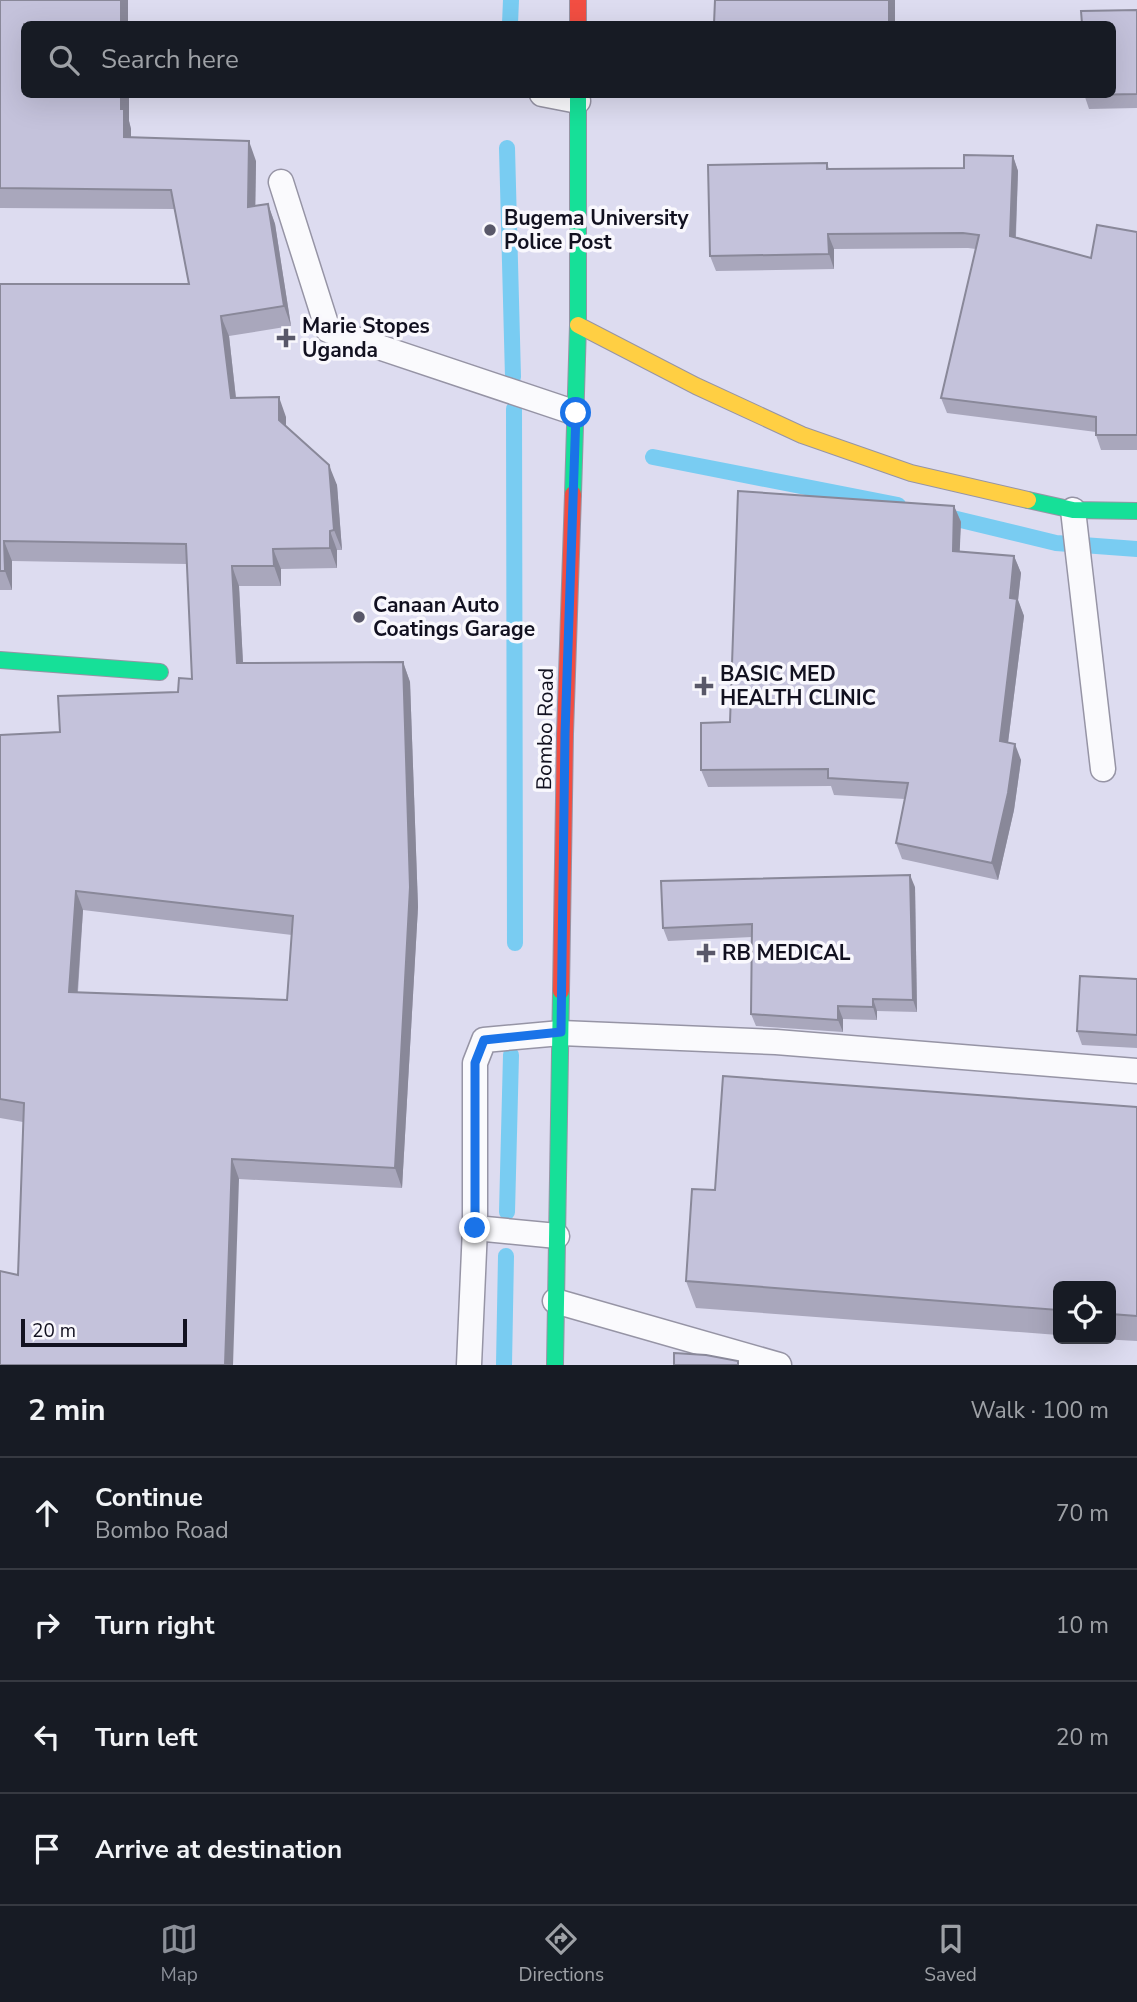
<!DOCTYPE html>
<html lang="en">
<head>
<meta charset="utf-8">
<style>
  body { margin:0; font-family:"Nunito Sans",sans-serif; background:#20242c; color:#f1f3f6 }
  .controls { position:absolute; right:21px; bottom:21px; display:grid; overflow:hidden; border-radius:10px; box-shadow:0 7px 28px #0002 }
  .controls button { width:63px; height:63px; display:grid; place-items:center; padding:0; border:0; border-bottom:2px solid #363941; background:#171b24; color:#f1f3f6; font:35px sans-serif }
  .scale { position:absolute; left:21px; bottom:18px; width:166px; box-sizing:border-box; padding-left:7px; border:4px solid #121120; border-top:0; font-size:19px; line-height:24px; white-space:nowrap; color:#121120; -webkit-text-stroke:5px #f9f8fd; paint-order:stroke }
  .stop { position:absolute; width:21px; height:21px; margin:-16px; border:5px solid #1a73e8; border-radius:50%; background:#fff }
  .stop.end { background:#1a73e8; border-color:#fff; box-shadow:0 2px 7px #0008 }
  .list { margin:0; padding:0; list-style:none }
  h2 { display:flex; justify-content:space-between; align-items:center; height:91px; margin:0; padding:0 28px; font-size:30px }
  h2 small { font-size:23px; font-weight:400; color:#9ea1a6 }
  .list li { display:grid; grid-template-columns:46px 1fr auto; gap:21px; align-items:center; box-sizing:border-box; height:112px; padding:0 28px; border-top:2px solid #363941 }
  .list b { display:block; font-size:26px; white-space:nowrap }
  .list p { margin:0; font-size:23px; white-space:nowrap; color:#9ea1a6 }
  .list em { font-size:23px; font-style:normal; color:#9ea1a6 }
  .icon { flex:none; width:38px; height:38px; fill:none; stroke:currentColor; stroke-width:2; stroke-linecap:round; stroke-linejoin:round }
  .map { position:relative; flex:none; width:1137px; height:1365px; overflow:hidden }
  .search { position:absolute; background:#171b24; box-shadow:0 7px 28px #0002; left:21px; right:21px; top:21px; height:77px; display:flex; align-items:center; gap:18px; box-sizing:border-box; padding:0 24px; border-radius:10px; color:#9ea1a6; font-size:26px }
  .sheet { height:539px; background:#171b24 }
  nav { display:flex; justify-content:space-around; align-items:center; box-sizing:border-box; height:98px; border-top:2px solid #363941; background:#171b24; font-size:19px; color:#9ea1a6 }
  nav a { display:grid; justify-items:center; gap:4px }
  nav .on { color:#8c9099 }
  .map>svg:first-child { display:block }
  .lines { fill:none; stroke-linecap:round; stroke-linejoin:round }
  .stream { stroke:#79ccf2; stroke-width:16 }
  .lane-casing { stroke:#9694a5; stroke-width:27 }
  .fast-casing { stroke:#9694a5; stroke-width:18 }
  .slow-casing { stroke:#9694a5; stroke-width:18 }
  .jam-casing { stroke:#9694a5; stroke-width:18 }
  .lane { stroke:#fafafd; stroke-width:24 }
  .fast { stroke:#16e098; stroke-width:16 }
  .slow { stroke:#ffcf43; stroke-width:16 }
  .jam { stroke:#f24e42; stroke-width:16 }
  .wall { fill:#a9a7bc; fill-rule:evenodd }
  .shaded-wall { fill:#898899 }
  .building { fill:#c4c2db; stroke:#898899; stroke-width:2; fill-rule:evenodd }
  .route { stroke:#1a73e8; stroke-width:9 }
  .poi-dot { fill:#595869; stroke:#f9f8fd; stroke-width:2.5 }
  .labels { text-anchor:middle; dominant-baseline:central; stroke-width:7; stroke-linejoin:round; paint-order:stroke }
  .poi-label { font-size:21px; font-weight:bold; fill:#121120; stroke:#f9f8fd; text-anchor:start }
  .street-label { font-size:21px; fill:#121120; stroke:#f9f8fd }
</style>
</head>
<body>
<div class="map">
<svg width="1137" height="1365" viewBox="0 0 1137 1365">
  <rect width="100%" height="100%" fill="#dddcf0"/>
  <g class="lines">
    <g class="stream">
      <path d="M510,24L511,0"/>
      <path d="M507,148L513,377"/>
      <path d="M514,409L515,943"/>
      <path d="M653,457L898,505"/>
      <path d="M940,515L1056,543L1137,549"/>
      <path d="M507,1212L511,1055"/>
      <path d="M504,1365L506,1256"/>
    </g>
    <g class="lane-casing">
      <g id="lane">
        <path d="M542,94L578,101"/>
        <path d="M281,182L328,330L576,413"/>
        <path d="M1073,510L1103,769"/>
        <path d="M475,1228L557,1236"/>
        <path d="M555,1301L779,1365"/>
        <path d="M469,1365L475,1228V1063L484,1040L561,1033L776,1042L1137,1071"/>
      </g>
    </g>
    <g class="fast-casing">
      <g id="fast">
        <path d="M573,494L578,325V94"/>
        <path d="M1028,500L1073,510L1137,511"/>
        <path d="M0,660L160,672"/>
        <path d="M555,1365L561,991"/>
      </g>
    </g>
    <g class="slow-casing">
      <path id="slow" d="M578,325L696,386L802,435L911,473L1028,500"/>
    </g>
    <g class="jam-casing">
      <g id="jam">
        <path d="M578,0V24"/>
        <path d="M561,991L565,734L573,494"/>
      </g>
    </g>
    <use href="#lane" class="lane"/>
    <use href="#fast" class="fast"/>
    <use href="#slow" class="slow"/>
    <use href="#jam" class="jam"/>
  </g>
  <g class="wall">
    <path d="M0,0L24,94H129V121L131,129V138L256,161L255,206L268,204L275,224L291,326L229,336L236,398L286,417V426L337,485L342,550H337V568L281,569V586H239L243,663L403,662L410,682L418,907L402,1188L239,1179L18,1275L23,1122L0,1118V735L60,732L178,692L192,679L187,564L12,561V590H0V284H189L175,209L0,208ZM83,910L292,935L287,1000L78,992Z"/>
    <path d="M1137,10V108L1089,109L1084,94Z"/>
    <path d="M1013,156L1018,171L1016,237L1091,258L1137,232V450H1101L1096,435V432L947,413L941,398L976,249L968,248L834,249V269L716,271L710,256L827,163L829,169L964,168Z"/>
    <path d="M954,506L961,522L959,551L1014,556L1021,573L1018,600L1024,616L1008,743L1021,760L1014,810L998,880L902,859L896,843L905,799L834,795L831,786L708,787L701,770L730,722Z"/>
    <path d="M915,887L917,1012L877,1011V1020L843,1019V1032L756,1026L751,1014L752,937L668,941L663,928Z"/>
    <path d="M1137,979V1048L1082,1045L1077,1031Z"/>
    <path d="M1137,1107V1341L1101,1339H1111V1286H1058V1335L696,1308L686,1281L715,1190Z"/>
  </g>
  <g class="shaded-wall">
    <rect x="121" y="0" width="7" height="24"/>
    <rect x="889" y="0" width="6" height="24"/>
    <path d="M121,94H129V121L131,129V157L124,137L121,109Z"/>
    <path d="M249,141L256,161L255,227L248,207Z"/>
    <path d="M1013,156L1018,171L1015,251L1010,236Z"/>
    <path d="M268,204L275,224L291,326L284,306Z"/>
    <path d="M828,234L834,249V269L829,254Z"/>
    <path d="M221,316L229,336L238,417L231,398Z"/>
    <path d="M279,397L286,417V439L279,420Z"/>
    <path d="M329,465L337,485L342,550L334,530Z"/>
    <path d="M954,506L961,522L959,568L953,551Z"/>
    <path d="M330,531L337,550V568L330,548Z"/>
    <path d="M4,541L12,561V590L5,571Z"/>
    <path d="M273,549L281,569V586L274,566Z"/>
    <path d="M1014,556L1021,573L1018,600L1024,616L1006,758L1000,741Z"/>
    <path d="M232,566L239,586L244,683L237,663Z"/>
    <path d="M403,662L410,682L418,907L402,1188L395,1168Z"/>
    <path d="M1015,744L1021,760L1014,810L998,880L992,863Z"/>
    <path d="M910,875L915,887L917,1012L913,1000Z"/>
    <path d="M76,891L83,910L76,1011L69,992Z"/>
    <path d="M873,999L877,1011V1020L873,1007Z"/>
    <path d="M838,1006L843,1019V1032L838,1020Z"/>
    <path d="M232,1159L239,1179L233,1365H225Z"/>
  </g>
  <g class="building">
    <path d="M0,0H121V24H24V94H121V109H124V137L249,141L248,207L268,204L284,306L221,316L231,398L279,397V420L329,465L334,530L330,531V548L273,549L274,566H232L237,663L403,662L410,887L395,1168L232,1159L225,1365H0V1271L18,1275L24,1103L0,1099V735L60,732L58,696L178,692L179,678L192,679L186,544L4,541L5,571H0V284H189L171,190L0,188ZM76,891L293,916L287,1000L69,992Z"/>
    <path d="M715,0H889V24H714Z"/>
    <path d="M1137,10V94L1084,95L1112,94V24H1082L1081,11Z"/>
    <path d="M964,155L1013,156L1010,236L1091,258L1097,225L1137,232V435H1096V417L941,398L979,235L963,233L828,234L829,254L710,256L708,165L827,163V169L964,168Z"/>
    <path d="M738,491L954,506L953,551L1014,556L1010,598L1017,599L1000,741L1015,744L1008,793L992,863L896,843L908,783L828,778V769L701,770V723L730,722Z"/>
    <path d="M910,875L913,1000L873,999V1007L838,1006V1020L751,1014L752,924L663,928L661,881Z"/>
    <path d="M1080,976L1137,979V1035L1077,1031Z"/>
    <path d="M723,1076L1137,1107V1316L1111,1314V1286H1058V1310L686,1281L692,1189L715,1190Z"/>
    <path d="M674,1353L706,1355L738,1361V1365H674Z"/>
  </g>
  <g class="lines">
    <path class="route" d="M475,1228V1063L484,1040L561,1032L565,734L576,413"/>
  </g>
  <g class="poi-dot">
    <circle cx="490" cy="230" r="7"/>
    <path d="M282.5 327.5h7v7h7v7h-7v7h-7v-7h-7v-7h7z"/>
    <circle cx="359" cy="617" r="7"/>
    <path d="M700.5 675.5h7v7h7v7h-7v7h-7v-7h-7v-7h7z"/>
    <path d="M702.5 942.5h7v7h7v7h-7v7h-7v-7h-7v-7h7z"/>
  </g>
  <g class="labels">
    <g class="poi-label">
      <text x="504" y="218">Bugema University<tspan x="504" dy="24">Police Post</tspan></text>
      <text x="302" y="326">Marie Stopes<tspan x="302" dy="24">Uganda</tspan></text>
      <text x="373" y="605">Canaan Auto<tspan x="373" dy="24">Coatings Garage</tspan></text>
      <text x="720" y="674">BASIC MED<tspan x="720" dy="24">HEALTH CLINIC</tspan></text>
      <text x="722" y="953">RB MEDICAL</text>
    </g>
    <g class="street-label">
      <text transform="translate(545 729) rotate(-89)">Bombo Road</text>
    </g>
  </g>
</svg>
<div class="controls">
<button><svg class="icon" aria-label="locate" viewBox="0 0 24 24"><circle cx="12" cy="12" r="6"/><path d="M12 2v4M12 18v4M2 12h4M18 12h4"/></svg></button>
</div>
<div class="scale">20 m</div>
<div class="stop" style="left:576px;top:413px"></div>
<div class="stop end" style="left:475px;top:1228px"></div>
<div class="search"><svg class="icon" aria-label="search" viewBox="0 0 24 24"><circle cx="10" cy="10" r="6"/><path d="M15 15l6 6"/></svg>Search here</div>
</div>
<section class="sheet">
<h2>2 min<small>Walk · 100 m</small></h2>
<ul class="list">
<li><svg class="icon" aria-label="ahead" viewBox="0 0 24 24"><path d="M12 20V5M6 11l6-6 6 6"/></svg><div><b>Continue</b><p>Bombo Road</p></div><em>70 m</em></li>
<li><svg class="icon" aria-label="right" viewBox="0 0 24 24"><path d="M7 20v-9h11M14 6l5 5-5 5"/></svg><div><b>Turn right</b></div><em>10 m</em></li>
<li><svg class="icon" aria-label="left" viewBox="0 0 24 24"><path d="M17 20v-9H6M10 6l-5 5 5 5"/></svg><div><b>Turn left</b></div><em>20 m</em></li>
<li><svg class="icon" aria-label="arrive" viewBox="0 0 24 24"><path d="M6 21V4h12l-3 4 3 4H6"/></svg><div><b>Arrive at destination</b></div></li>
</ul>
</section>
<nav>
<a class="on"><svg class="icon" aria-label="map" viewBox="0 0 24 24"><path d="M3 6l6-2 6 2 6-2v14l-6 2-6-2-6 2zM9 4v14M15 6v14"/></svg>Map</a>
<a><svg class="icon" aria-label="directions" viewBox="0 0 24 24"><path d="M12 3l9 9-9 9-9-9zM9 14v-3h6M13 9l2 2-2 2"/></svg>Directions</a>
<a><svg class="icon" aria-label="saved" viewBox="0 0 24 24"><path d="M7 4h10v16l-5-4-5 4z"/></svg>Saved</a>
</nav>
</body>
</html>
